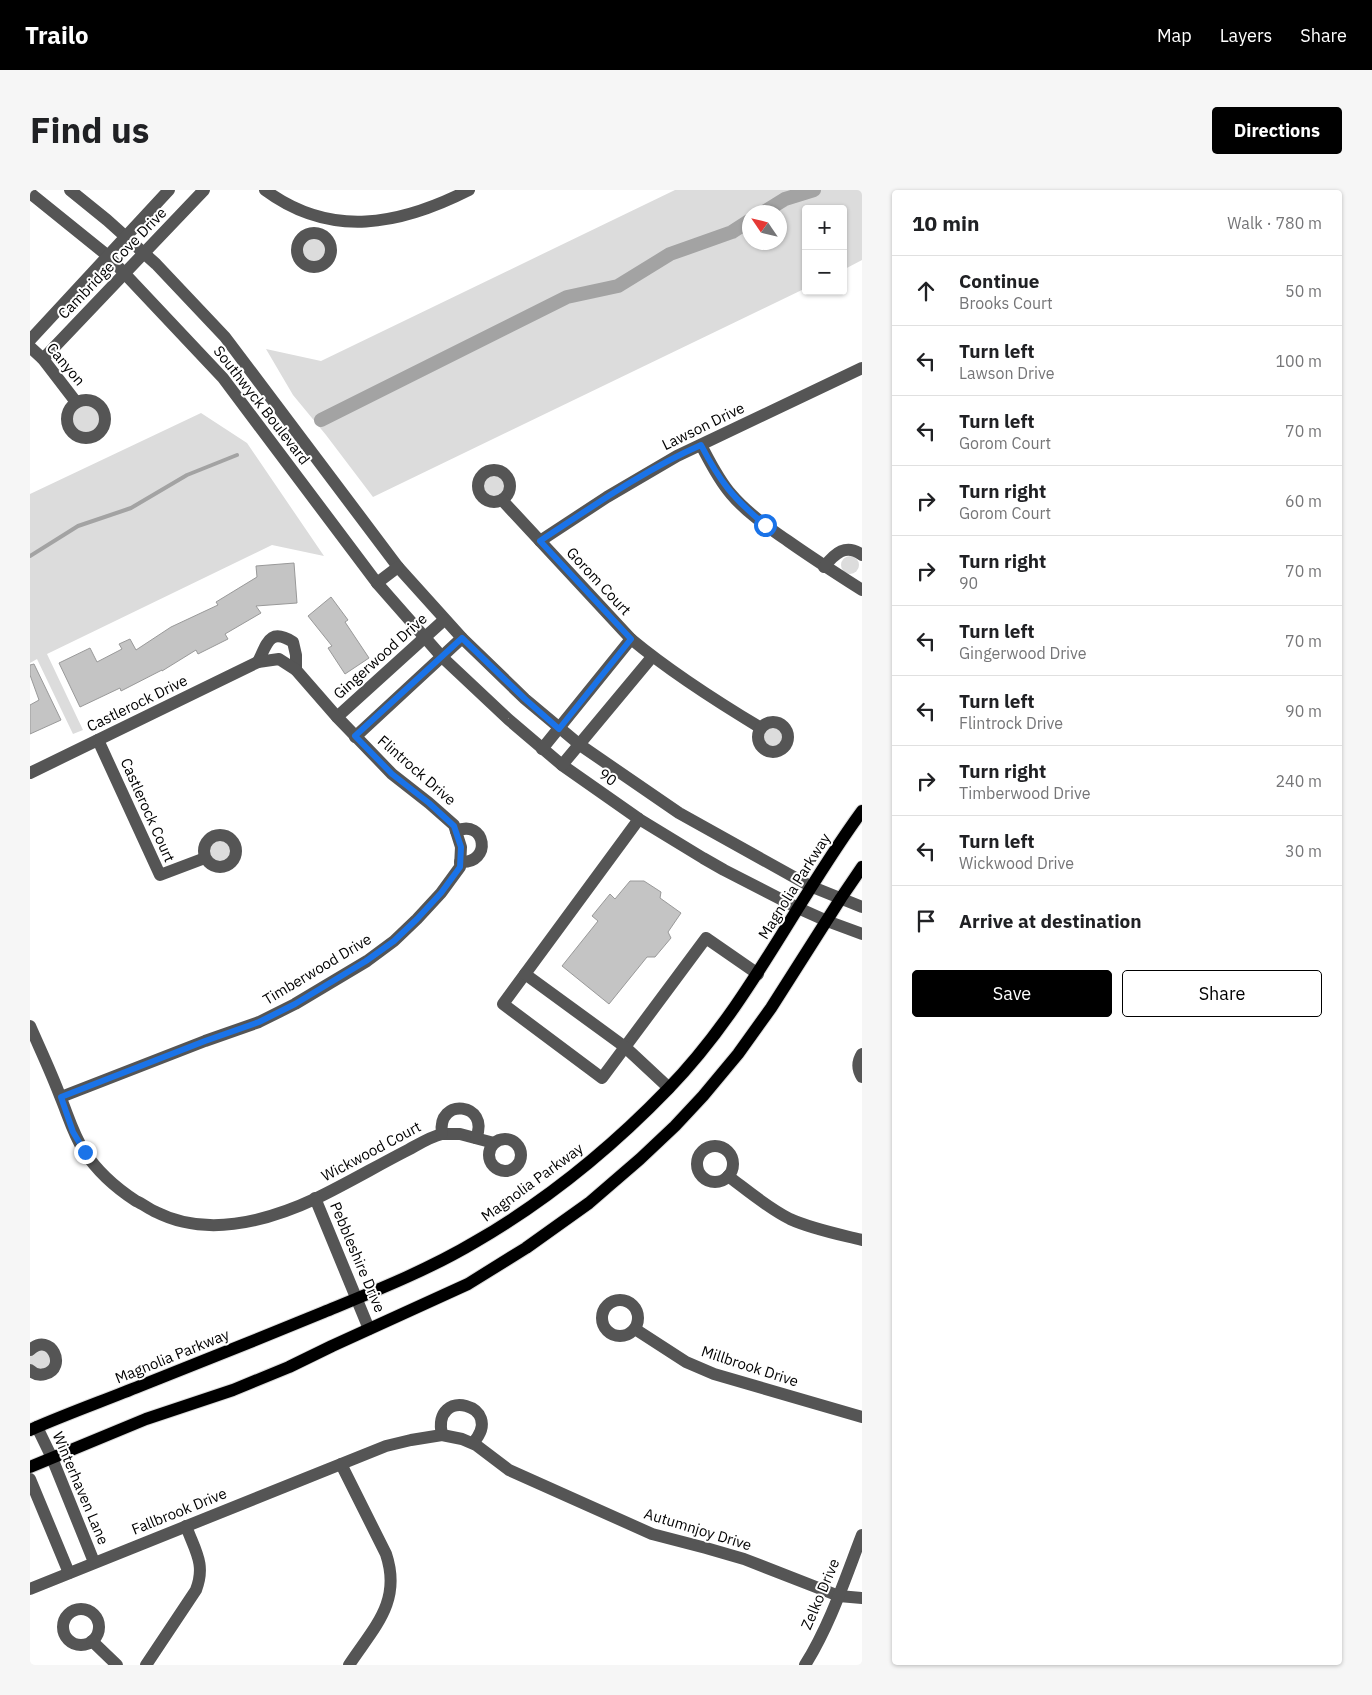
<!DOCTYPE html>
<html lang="en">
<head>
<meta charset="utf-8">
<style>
  body { margin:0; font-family:"IBM Plex Sans",sans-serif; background:#f6f6f6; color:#202124 }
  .controls { position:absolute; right:15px; top:15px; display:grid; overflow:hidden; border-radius:5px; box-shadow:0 1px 4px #0004 }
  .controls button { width:45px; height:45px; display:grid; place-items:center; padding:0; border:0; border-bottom:1px solid #e0e0e0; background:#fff; color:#202124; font:25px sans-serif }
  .compass { position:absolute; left:712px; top:15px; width:45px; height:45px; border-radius:50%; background:#fff; box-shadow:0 1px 4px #0004; rotate:305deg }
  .stop { position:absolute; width:15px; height:15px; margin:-11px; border:4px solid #1a73e8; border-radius:50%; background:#fff }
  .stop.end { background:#1a73e8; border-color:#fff; box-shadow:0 1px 5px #0008 }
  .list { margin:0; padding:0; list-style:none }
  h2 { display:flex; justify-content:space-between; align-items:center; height:65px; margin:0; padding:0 20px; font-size:21px }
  h2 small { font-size:16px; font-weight:400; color:#757577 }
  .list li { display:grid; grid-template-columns:32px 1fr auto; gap:15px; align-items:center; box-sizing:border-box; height:70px; padding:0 20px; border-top:1px solid #e0e0e0 }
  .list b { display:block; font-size:19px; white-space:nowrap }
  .list p { margin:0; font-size:16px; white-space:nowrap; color:#757577 }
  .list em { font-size:16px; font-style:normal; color:#757577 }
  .actions { display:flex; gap:10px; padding:15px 20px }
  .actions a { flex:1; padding:11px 0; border:1px solid #000; border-radius:5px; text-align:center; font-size:18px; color:#000 }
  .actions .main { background:#000; color:#fff }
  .icon { flex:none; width:28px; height:28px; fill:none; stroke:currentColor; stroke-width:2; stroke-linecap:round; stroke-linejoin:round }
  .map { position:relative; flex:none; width:832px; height:1475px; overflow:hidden; border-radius:5px }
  header { display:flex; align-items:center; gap:30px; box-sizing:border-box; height:70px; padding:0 25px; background:#000; color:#fff }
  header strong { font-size:24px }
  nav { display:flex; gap:28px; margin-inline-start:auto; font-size:18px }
  .intro { display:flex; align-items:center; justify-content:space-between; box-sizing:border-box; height:120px; padding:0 30px }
  h1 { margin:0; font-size:35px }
  .button { padding:12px 22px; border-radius:5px; background:#000; color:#fff; font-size:18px; font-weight:700 }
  main { display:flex; gap:30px; padding:0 30px }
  aside { flex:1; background:#fff; border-radius:5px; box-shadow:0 1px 4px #0004 }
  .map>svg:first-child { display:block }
  .green { fill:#dcdcdc; fill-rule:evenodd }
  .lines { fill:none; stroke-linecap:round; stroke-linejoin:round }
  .stream { stroke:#a3a3a3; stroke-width:4 }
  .canal { stroke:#a3a3a3; stroke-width:14 }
  .building { fill:#c4c4c4; stroke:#999 }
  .major-casing { stroke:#dbdbdb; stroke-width:14 }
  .minor { stroke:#555; stroke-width:12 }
  .major { stroke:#000; stroke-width:12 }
  .route { stroke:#1a73e8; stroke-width:6 }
  .labels { text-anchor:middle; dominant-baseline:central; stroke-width:4; stroke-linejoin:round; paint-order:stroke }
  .street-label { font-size:15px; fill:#000; stroke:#fff }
</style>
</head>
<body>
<header>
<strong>Trailo</strong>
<nav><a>Map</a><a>Layers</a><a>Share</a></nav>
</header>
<div class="intro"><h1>Find us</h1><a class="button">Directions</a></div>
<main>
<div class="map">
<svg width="832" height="1475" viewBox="0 0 832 1475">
  <rect width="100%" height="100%" fill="#fff"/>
  <g class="green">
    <path d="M645,0H832V70L813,80V19H776V98L343,307L296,245L263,205L236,159L291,171ZM719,22H749V52H719Z"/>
    <circle cx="283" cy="60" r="16"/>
    <circle cx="56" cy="230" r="16"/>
    <path d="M171,223L217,253L294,366L242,355L17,464L53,540L43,544L7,469L0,473V304Z"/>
    <circle cx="469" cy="298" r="16"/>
    <circle cx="820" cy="375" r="9"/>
    <circle cx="743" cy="546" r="10"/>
    <circle cx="192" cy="659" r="16"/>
    <path d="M19,1154L24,1184L0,1176V1164Z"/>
  </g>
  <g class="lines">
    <path class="stream" d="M0,366L48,336L101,318L157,285L207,265"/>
    <g class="canal">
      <path d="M734,22L755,9L784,0"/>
      <path d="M291,230L537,107L588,96L640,64L702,42L719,31"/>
    </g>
  </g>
  <g class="building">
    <path d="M264,373L267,413L226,416L231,423L195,444L198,449L168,464L166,460L132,481V480L91,501L90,498L50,517L29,473L60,458L67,472L92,459L89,454L100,449L106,460L141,437L188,415L186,412L227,387L226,376Z"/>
    <path d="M301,407L318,430L315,432L339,468L315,484L298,458L302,456L278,426Z"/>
    <path d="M4,474L31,530L0,544V515L9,510L0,485V475Z"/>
    <path d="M600,691H614L631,702L630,708L651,723L638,742L641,748L625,767H617L579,814L532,776L568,731L562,726L580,704L585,709Z"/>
  </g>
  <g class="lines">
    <g class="major-casing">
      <g id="major">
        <path d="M0,1240C36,1224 73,1211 110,1196C171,1172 233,1147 294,1122C345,1101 398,1080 445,1052C516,1011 581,958 638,899C718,817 765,712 832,621"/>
        <path d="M0,1277L116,1229L203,1200L259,1177L302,1156L438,1094L496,1058L559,1013L610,969L645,936L673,906L708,864L741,818L811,708L832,677"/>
      </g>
    </g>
    <g class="minor">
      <path d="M40,0L77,30L126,74L195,147L368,377L432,448L495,509L550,555L649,623L780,696L832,717"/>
      <path d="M235,0C301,49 370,35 439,0"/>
      <path d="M0,3L78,66L193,188L347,393L412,467L478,529L532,575L609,629L673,668L694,680L768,718L797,731L832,744"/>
      <circle cx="284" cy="60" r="17"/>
      <path d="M0,150L139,0"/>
      <path d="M0,157L13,169L46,212"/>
      <path d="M13,169L174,0"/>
      <circle cx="56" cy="229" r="19"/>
      <path d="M671,255C680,272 688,289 701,304C717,323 738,337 758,351C782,368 807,384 832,400"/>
      <circle cx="464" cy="296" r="16"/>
      <path d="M472,310L601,449C642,483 686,511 731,538"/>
      <path d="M510,351L577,307L647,266L832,178"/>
      <path d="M794,377C805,363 816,353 832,365"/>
      <path d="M347,393L368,377"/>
      <path d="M228,472C237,454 239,437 263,452L266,465V480"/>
      <path d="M307,527L414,430"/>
      <circle cx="743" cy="547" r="15"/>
      <path d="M325,547L432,448"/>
      <path d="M68,550L130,685L175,668"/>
      <path d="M512,559L601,449"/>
      <path d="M532,575L622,467"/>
      <path d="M0,583L228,472L249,469L266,480L307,527L362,584L399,613L424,635L431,657L430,677L411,703L387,729L364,751L337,771L265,814L229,832L175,851L31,907"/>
      <path d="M609,629L473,814L572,888L676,748L728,784"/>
      <path d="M426,641C456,628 463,674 430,672"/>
      <circle cx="190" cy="661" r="16"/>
      <path d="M495,784L595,857L639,898"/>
      <path d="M0,836C10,859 21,882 30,906C38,925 43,944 54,961C67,981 86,998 106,1011C113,1014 119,1019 126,1022C177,1048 238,1031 287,1008C316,994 345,977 374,962C386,956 399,947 412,944H430L464,953"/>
      <path d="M832,864C827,872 827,879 832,887"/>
      <path d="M412,944C406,906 461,913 446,948"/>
      <circle cx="475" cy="965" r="16"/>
      <circle cx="685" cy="974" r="18"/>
      <path d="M698,986C718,1001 738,1018 760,1029C782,1039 808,1044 832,1050"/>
      <path d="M285,1008L339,1139"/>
      <circle cx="590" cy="1128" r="18"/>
      <path d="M605,1139L656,1172L684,1184L832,1227"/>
      <path d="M0,1160C21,1141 38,1178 15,1184C9,1186 4,1184 0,1180"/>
      <path d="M7,1237L22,1268L64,1372"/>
      <path d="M412,1245C401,1195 477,1215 443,1253"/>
      <path d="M311,1274L356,1364C372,1412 344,1437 319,1475"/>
      <path d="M0,1289L39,1383"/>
      <path d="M0,1399L356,1256L381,1250L412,1245L432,1249L446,1255L479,1280L622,1344L676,1358L714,1369L809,1406L832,1408"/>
      <circle cx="51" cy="1437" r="18"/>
      <path d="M62,1451L87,1475"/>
      <path d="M116,1475L166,1400C176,1374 165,1361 156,1336"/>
      <path d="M775,1475C800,1435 815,1389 832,1345"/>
    </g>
    <use href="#major" class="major"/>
  </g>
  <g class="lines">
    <path class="route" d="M55,962L43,942L31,907L175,851L229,832L265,814L336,771L364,751L387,729L411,703L430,677L431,657L424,636L399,613L362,584L325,546L432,448L495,509L529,539L601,449L510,351C562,317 614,280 671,255C690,292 703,308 735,335"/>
  </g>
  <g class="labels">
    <g class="street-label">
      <text transform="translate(82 73) rotate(-46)">Cambridge Cove Drive</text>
      <text transform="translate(36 174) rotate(50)">Canyon</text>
      <text transform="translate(232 215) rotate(52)">Southwyck Boulevard</text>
      <text transform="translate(673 236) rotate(-26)">Lawson Drive</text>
      <text transform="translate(569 391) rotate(47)">Gorom Court</text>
      <text transform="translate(350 466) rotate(-42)">Gingerwood Drive</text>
      <text transform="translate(107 513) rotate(-26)">Castlerock Drive</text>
      <text transform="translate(387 580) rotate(41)">Flintrock Drive</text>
      <text transform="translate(578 587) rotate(35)">90</text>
      <text transform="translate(118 620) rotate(66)">Castlerock Court</text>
      <text transform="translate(764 696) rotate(-58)">Magnolia Parkway</text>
      <text transform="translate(287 779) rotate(-31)">Timberwood Drive</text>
      <text transform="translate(341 961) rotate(-28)">Wickwood Court</text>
      <text transform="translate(502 992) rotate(-36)">Magnolia Parkway</text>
      <text transform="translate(328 1067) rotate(67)">Pebbleshire Drive</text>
      <text transform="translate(142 1166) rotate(-22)">Magnolia Parkway</text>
      <text transform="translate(720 1176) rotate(18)">Millbrook Drive</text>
      <text transform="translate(51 1298) rotate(67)">Winterhaven Lane</text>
      <text transform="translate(149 1321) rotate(-22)">Fallbrook Drive</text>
      <text transform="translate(668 1339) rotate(17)">Autumnjoy Drive</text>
      <text transform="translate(790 1404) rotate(-67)">Zelko Drive</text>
    </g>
  </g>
</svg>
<div class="controls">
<button>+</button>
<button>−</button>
</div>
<svg class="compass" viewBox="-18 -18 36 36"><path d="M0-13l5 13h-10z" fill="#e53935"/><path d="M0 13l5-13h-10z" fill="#757577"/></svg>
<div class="stop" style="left:735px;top:335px"></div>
<div class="stop end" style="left:55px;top:962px"></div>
</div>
<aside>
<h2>10 min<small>Walk · 780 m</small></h2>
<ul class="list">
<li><svg class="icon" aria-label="ahead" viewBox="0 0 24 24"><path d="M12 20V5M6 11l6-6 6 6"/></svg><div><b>Continue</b><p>Brooks Court</p></div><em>50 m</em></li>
<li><svg class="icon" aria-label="left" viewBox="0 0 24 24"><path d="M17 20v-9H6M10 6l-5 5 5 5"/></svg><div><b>Turn left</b><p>Lawson Drive</p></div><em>100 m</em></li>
<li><svg class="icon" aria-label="left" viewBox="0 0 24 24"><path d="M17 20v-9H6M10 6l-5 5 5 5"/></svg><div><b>Turn left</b><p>Gorom Court</p></div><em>70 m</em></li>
<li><svg class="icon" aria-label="right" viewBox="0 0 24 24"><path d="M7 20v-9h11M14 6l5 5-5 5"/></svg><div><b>Turn right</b><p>Gorom Court</p></div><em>60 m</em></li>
<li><svg class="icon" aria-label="right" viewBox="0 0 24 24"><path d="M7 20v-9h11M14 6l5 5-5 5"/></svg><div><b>Turn right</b><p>90</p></div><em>70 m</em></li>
<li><svg class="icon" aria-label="left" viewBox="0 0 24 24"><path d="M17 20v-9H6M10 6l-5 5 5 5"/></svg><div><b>Turn left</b><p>Gingerwood Drive</p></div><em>70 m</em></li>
<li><svg class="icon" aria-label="left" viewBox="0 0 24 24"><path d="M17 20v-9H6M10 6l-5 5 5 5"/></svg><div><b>Turn left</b><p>Flintrock Drive</p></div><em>90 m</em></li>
<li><svg class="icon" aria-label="right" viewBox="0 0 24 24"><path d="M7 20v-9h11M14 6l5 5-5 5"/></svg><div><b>Turn right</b><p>Timberwood Drive</p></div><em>240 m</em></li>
<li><svg class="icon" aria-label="left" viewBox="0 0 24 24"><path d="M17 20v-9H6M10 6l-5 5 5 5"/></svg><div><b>Turn left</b><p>Wickwood Drive</p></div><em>30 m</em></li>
<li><svg class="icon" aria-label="arrive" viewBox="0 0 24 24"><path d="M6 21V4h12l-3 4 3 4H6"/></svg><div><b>Arrive at destination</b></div></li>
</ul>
<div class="actions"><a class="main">Save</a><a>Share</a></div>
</aside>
</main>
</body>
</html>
